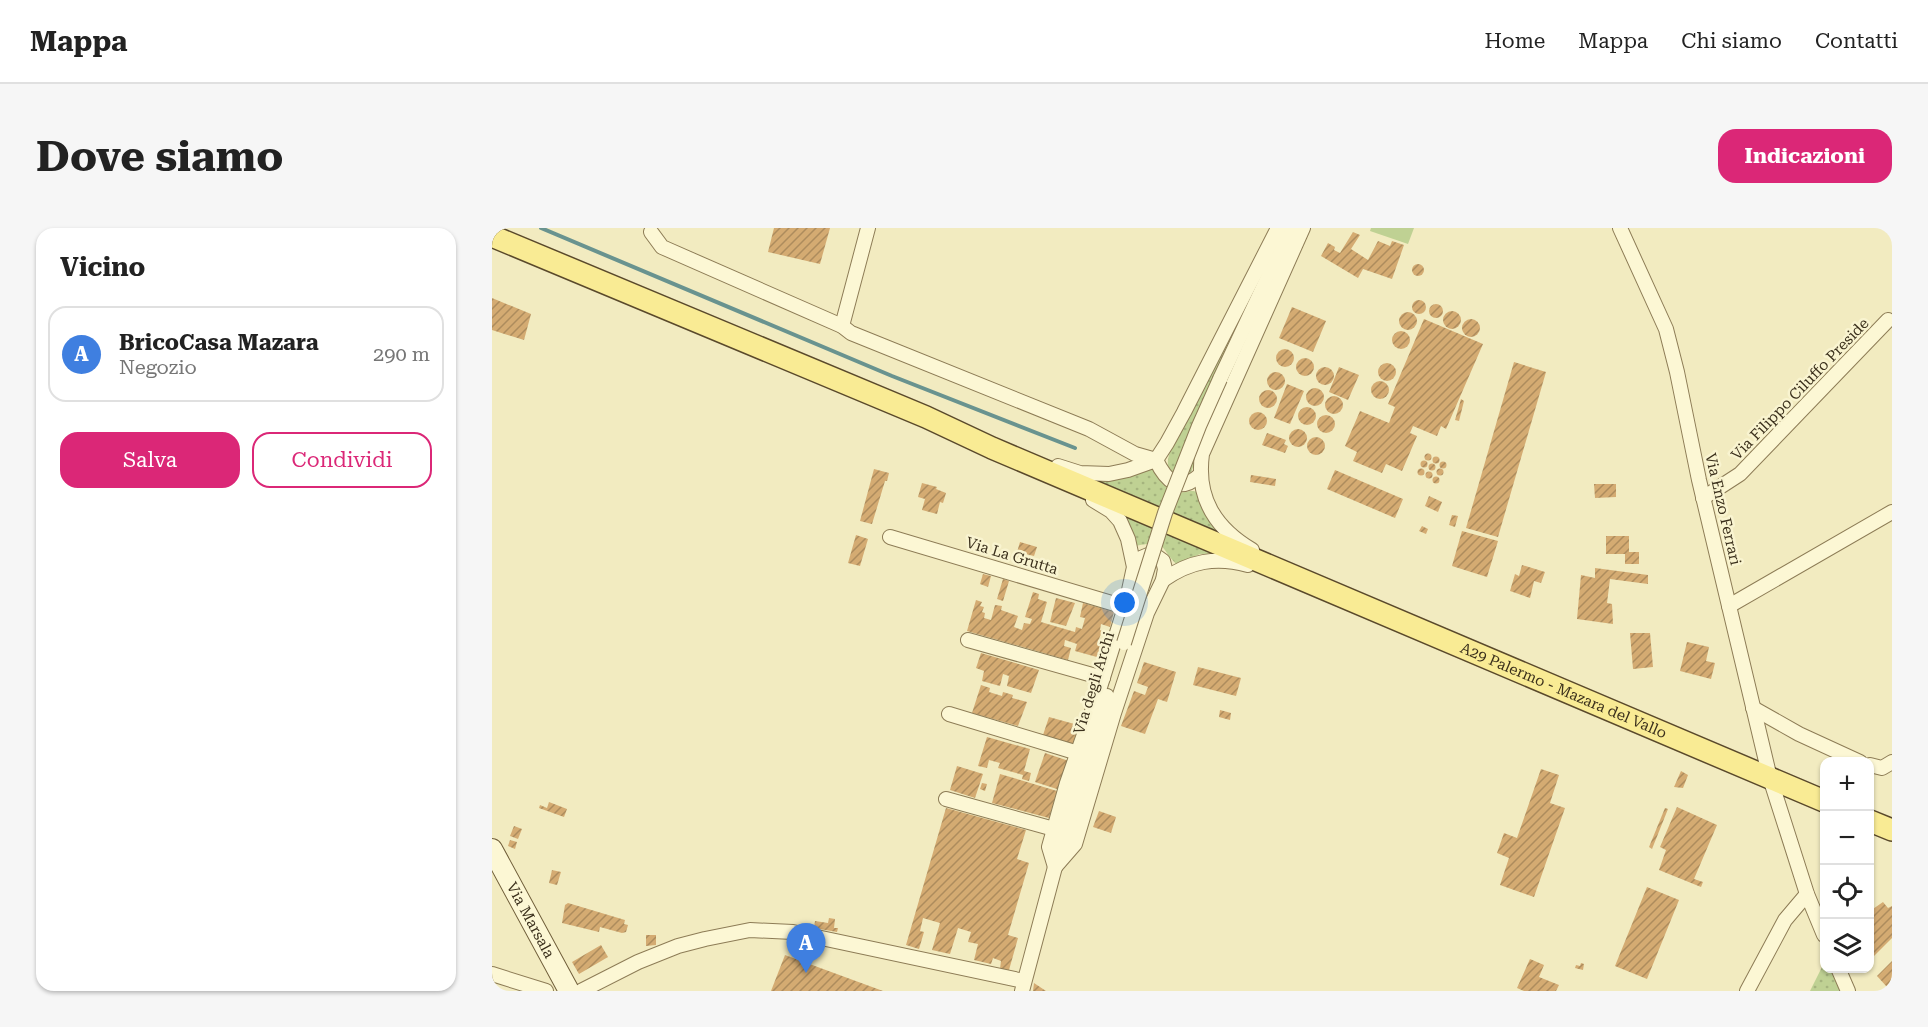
<!DOCTYPE html>
<html lang="it">
<head>
<meta charset="utf-8">
<style>
  body { margin:0; font-family:"Roboto Serif",serif; background:#f6f6f6; color:#222 }
  .controls { position:absolute; right:18px; bottom:18px; display:grid; overflow:hidden; border-radius:12px; box-shadow:0 2px 4px #0004 }
  .controls button { width:54px; height:54px; display:grid; place-items:center; padding:0; border:0; border-bottom:2px solid #e0e0e0; background:#fff; color:#222; font:30px sans-serif }
  .you { position:absolute; left:633px; top:375px; width:21px; height:21px; margin:-15px; border:4px solid #fff; border-radius:50%; background:#1a73e8; box-shadow:0 0 0 9px #1a73e833 }
  .badge { display:grid; place-items:center; width:39px; height:39px; border-radius:50%; background:#db2777; color:#fff; font-size:20px; font-weight:700 }
  .pin { position:absolute; translate:-50% -50px; filter:drop-shadow(0 2px 3px #0008) }
  .pin::after { content:''; position:absolute; top:32px; width:21px; height:18px; background:inherit; clip-path:polygon(0 0,100% 0,50% 100%) }
  .list { margin:0; padding:0; list-style:none }
  h2 { display:flex; justify-content:space-between; align-items:center; height:78px; margin:0; padding:0 24px; font-size:26px }
  h2 small { font-size:20px; font-weight:400; color:#767676 }
  .list li { display:grid; grid-template-columns:39px 1fr auto; gap:18px; align-items:center; box-sizing:border-box; height:96px; margin:0 12px 12px; padding:0 12px; border:2px solid #e0e0e0; border-radius:18px }
  .list b { display:block; font-size:22px; white-space:nowrap }
  .list p { margin:0; font-size:20px; white-space:nowrap; color:#767676 }
  .list em { font-size:20px; font-style:normal; color:#767676 }
  .actions { display:flex; gap:12px; padding:18px 24px }
  .actions a { flex:1; padding:14px 0; border:2px solid #db2777; border-radius:18px; text-align:center; font-size:21px; color:#db2777 }
  .actions .main { background:#db2777; color:#fff }
  .icon { flex:none; width:33px; height:33px; fill:none; stroke:currentColor; stroke-width:2; stroke-linecap:round; stroke-linejoin:round }
  .map { position:relative; flex:none; width:1400px; height:763px; overflow:hidden; border-radius:18px }
  header { display:flex; align-items:center; gap:36px; box-sizing:border-box; height:84px; padding:0 30px; background:#fff; border-bottom:2px solid #e0e0e0 }
  header strong { font-size:28px }
  nav { display:flex; gap:33px; margin-inline-start:auto; font-size:21px }
  .intro { display:flex; align-items:center; justify-content:space-between; box-sizing:border-box; height:144px; padding:0 36px }
  h1 { margin:0; font-size:42px }
  .button { padding:15px 27px; border-radius:18px; background:#db2777; color:#fff; font-size:21px; font-weight:700 }
  main { display:flex; gap:36px; padding:0 36px }
  aside { flex:1; background:#fff; border-radius:18px; box-shadow:0 2px 4px #0004 }
  .map>svg:first-child { display:block }
  .grass { fill:url(#grass-dots) }
  .garden { fill:#bfd193 }
  .lines { fill:none; stroke-linecap:round; stroke-linejoin:round }
  .stream { stroke:#69938f; stroke-width:4 }
  .building { fill:url(#building-hatch) }
  .street-casing { stroke:#8d7c56; stroke-width:16 }
  .secondary-casing { stroke:#6f5d39; stroke-width:22 }
  .primary-casing { stroke:#5a492b; stroke-width:24 }
  .street { stroke:#fcf7d4; stroke-width:14 }
  .secondary { stroke:#fcf7d4; stroke-width:20 }
  .primary { stroke:#f9eb94; stroke-width:21 }
  .street-bridge-casing { stroke:#8d7c56; stroke-width:16; stroke-linecap:butt }
  .street-bridge { stroke:#fcf7d4; stroke-width:14 }
  .labels { text-anchor:middle; dominant-baseline:central; stroke-width:5; stroke-linejoin:round; paint-order:stroke }
  .street-label { font-size:15px; fill:#3b301c; stroke:#f9f4d0 }
</style>
</head>
<body>
<header>
<strong>Mappa</strong>
<nav><a>Home</a><a>Mappa</a><a>Chi siamo</a><a>Contatti</a></nav>
</header>
<div class="intro"><h1>Dove siamo</h1><a class="button">Indicazioni</a></div>
<main>
<aside>
<h2>Vicino<small></small></h2>
<ul class="list">
<li><span class="badge" style="background:#3f7fe0">A</span><div><b>BricoCasa Mazara</b><p>Negozio</p></div><em>290 m</em></li>
</ul>
<div class="actions"><a class="main">Salva</a><a>Condividi</a></div>
</aside>
<div class="map">
<svg width="1400" height="763" viewBox="0 0 1400 763">
  <defs>
    <pattern id="grass-dots" width="8" height="8" patternUnits="userSpaceOnUse" patternTransform="scale(1.5)"><rect width="8" height="8" fill="#bfd193"/><path d="M2 2h.1M6 6h.1" fill="none" stroke="#a5b47e" stroke-width="1.8" stroke-linecap="round"/></pattern>
    <pattern id="building-hatch" width="6" height="6" patternUnits="userSpaceOnUse" patternTransform="scale(1.5)"><rect width="6" height="6" fill="#d4ab72"/><path d="M-1 1l2-2M0 6l6-6M5 7l2-2" fill="none" stroke="#ad8c5d"/></pattern>
  </defs>
  <rect width="100%" height="100%" fill="#f2ebc0"/>
  <g class="grass">
    <path d="M751,77L770,84L718,196L699,244L693,248C668,243 676,231 682,212Z"/>
    <path d="M660,239C668,252 674,266 693,264C699,263 701,262 707,265L729,305L602,253L601,250Z"/>
    <path d="M621,277L727,325L708,326L684,336C666,317 675,312 644,318Z"/>
    <path d="M1332,735V740L1338,741L1348,763H1318Z"/>
  </g>
  <path class="garden" d="M879,0H922L916,16L878,3Z"/>
  <g class="lines">
    <path class="stream" d="M49,0L400,148L583,220"/>
  </g>
  <g class="building">
    <path d="M282,0H338L328,36L276,24Z"/>
    <path d="M861,4L868,7L859,21L876,32L886,13L898,18L900,13L912,17L900,51L871,41L866,50L829,28L836,15L843,19L842,22L848,25Z"/>
    <circle cx="926" cy="42" r="6"/>
    <path d="M0,70L39,86L32,112L0,102Z"/>
    <circle cx="927" cy="79" r="7"/>
    <circle cx="944" cy="83" r="7"/>
    <path d="M800,79L834,93L821,124L787,110Z"/>
    <circle cx="960" cy="92" r="9"/>
    <circle cx="916" cy="93" r="9"/>
    <circle cx="979" cy="100" r="9"/>
    <path d="M932,91L991,116L954,201L949,198L945,208L921,198L918,205L925,208L910,243L894,236L890,245L861,233L865,224L853,218L868,183L897,195L903,179L896,176Z"/>
    <circle cx="909" cy="112" r="9"/>
    <circle cx="793" cy="130" r="9"/>
    <circle cx="813" cy="139" r="9"/>
    <path d="M1022,134L1054,144L1006,309L974,300Z"/>
    <circle cx="895" cy="144" r="9"/>
    <circle cx="833" cy="148" r="9"/>
    <path d="M847,139L867,147L856,172L837,164Z"/>
    <circle cx="784" cy="153" r="9"/>
    <circle cx="888" cy="162" r="9"/>
    <path d="M795,156L812,163L798,196L782,190Z"/>
    <circle cx="823" cy="169" r="9"/>
    <circle cx="776" cy="171" r="9"/>
    <circle cx="842" cy="177" r="9"/>
    <path d="M969,171L972,173L967,193L963,192Z"/>
    <circle cx="815" cy="188" r="9"/>
    <circle cx="766" cy="193" r="9"/>
    <circle cx="834" cy="196" r="9"/>
    <circle cx="806" cy="210" r="9"/>
    <path d="M775,205L794,212L792,216L796,218L793,225L770,217Z"/>
    <circle cx="824" cy="218" r="9"/>
    <circle cx="936" cy="229" r="3.5"/>
    <circle cx="944" cy="232" r="3.5"/>
    <circle cx="932" cy="236" r="3.5"/>
    <circle cx="951" cy="237" r="3.5"/>
    <circle cx="940" cy="239" r="3.5"/>
    <circle cx="929" cy="244" r="3.5"/>
    <circle cx="948" cy="244" r="3.5"/>
    <path d="M382,241L397,245L395,253H393L380,296L368,293Z"/>
    <path d="M843,242L911,271L903,290L835,261Z"/>
    <circle cx="937" cy="247" r="3.5"/>
    <path d="M759,247L784,251L783,258L758,254Z"/>
    <circle cx="944" cy="252" r="3.5"/>
    <path d="M430,255L445,259L444,261L454,265L451,275L448,274L445,286L430,282L433,271L426,269Z"/>
    <path d="M1102,256H1124V269L1103,270Z"/>
    <path d="M937,268L950,274L946,284L933,278Z"/>
    <path d="M960,287L966,288L963,299L957,297Z"/>
    <path d="M930,298L936,301L934,306L927,303Z"/>
    <path d="M970,303L1006,313L995,349L960,338Z"/>
    <path d="M364,307L376,311L368,338L356,335Z"/>
    <path d="M1114,308H1137V324H1147V336H1133V326H1114Z"/>
    <path d="M528,314L545,319L542,328L534,326L532,334L523,331Z"/>
    <path d="M1030,337L1053,344L1049,355L1042,353L1038,370L1018,363L1023,346L1027,348Z"/>
    <path d="M1103,340L1156,347V356L1118,351L1115,375L1120,376L1121,396L1085,391L1089,347L1103,350Z"/>
    <path d="M491,346L499,348L496,359L488,356Z"/>
    <path d="M511,351L517,353L511,373L505,371Z"/>
    <path d="M541,364L547,366L546,371L555,374L549,394L583,404L584,399L590,401L593,390L588,389L591,375L622,384L618,399L609,396L608,402L610,403L607,411L617,414L612,431L583,423L585,416L573,412L572,418L579,420L576,432L475,403L484,372L490,374L488,378L492,379L490,384L493,385L492,390L499,392L503,377L510,378L509,382L526,388L522,399L530,402L532,395L538,396L540,391L533,389Z"/>
    <path d="M564,370L583,375L574,398L558,394Z"/>
    <path d="M1138,405H1158L1161,439L1141,441Z"/>
    <path d="M1195,414L1217,419L1214,433L1223,435L1219,451L1188,443Z"/>
    <path d="M489,425L547,442L539,465L515,458L517,448L511,446L508,458L490,453L492,443L484,440Z"/>
    <path d="M652,434L684,444L675,474L666,471L653,506L629,498L642,463L653,467L656,459L645,455Z"/>
    <path d="M706,439L749,450L744,468L701,457Z"/>
    <path d="M489,457L498,460L497,464L510,468L511,464L521,467L520,470L535,474L526,498L480,485Z"/>
    <path d="M728,482L739,485L738,492L727,489Z"/>
    <path d="M557,489L586,497L581,516L551,507Z"/>
    <path d="M495,509L538,521L532,543L539,545L537,553L530,551L531,547L506,540L508,535L497,532L495,540L486,538Z"/>
    <path d="M553,525L577,533L568,562L543,554Z"/>
    <path d="M465,538L491,546L483,570L458,562Z"/>
    <path d="M1049,541L1067,547L1058,575L1073,580L1042,669L1008,657L1017,630L1005,625L1012,605L1025,610Z"/>
    <path d="M1189,543L1196,547L1191,560L1182,559Z"/>
    <path d="M508,546L565,563L557,590L500,575Z"/>
    <path d="M490,555L495,556L493,563L488,561Z"/>
    <path d="M57,574L75,581L72,589L47,580L48,577L55,580Z"/>
    <path d="M1185,579L1225,597L1202,651L1211,654L1209,659L1167,642L1174,622L1168,619Z"/>
    <path d="M454,580L534,602L525,631L537,635L516,707L526,710L517,742L508,741L509,733L501,730L499,736L482,732L486,716L476,714L479,704L466,700L458,726L440,722L448,695L431,690L428,703L432,704L427,721L414,717Z"/>
    <path d="M1173,580L1176,581L1160,621L1157,619Z"/>
    <path d="M607,583L624,589L619,605L601,599Z"/>
    <path d="M22,598L30,601L26,611L18,608Z"/>
    <path d="M18,612L25,614L23,621L16,618Z"/>
    <path d="M60,642L69,644L65,657L57,655Z"/>
    <path d="M1155,659L1187,672L1155,751L1123,738Z"/>
    <path d="M1391,674L1396,680L1400,678V710L1378,732V683Z"/>
    <path d="M76,675L133,692L132,696L136,697L134,704L130,705L108,699L107,704L70,695L73,677Z"/>
    <path d="M337,690L343,691L342,700H346L345,704L322,700L323,693L336,695Z"/>
    <path d="M154,707H164V717L154,718Z"/>
    <path d="M109,717L116,729L87,746L80,734Z"/>
    <path d="M293,727L391,763H279Z"/>
    <path d="M1038,731L1052,737L1047,749L1067,757L1064,763H1032L1025,760Z"/>
    <path d="M1400,733V754L1395,759L1385,748Z"/>
    <path d="M1089,735L1092,736L1091,742L1083,740L1084,737L1088,738Z"/>
    <path d="M542,755L554,763H541Z"/>
  </g>
  <g class="lines">
    <g class="street-casing">
      <g id="street">
        <path d="M1128,0L1174,101L1185,144L1207,252L1278,550L1315,666L1332,707"/>
        <path d="M159,4L170,19L350,98L359,105L597,201L643,226L664,232C674,253 687,266 708,247"/>
        <path d="M350,98L376,0"/>
        <path d="M728,151L799,0"/>
        <path d="M566,238L588,245L617,246L636,242L664,232L675,215L692,184L786,0"/>
        <path d="M1211,270L1248,246L1396,92"/>
        <path d="M398,309L633,379"/>
        <path d="M760,322C723,300 704,270 710,226L811,0"/>
        <path d="M671,352C698,333 724,328 756,337"/>
        <path d="M1237,378L1400,284"/>
        <path d="M476,412L611,450"/>
        <path d="M1261,480L1307,506L1368,534"/>
        <path d="M457,486L586,525"/>
        <path d="M1378,537L1390,540L1400,534"/>
        <path d="M454,571L562,601"/>
        <path d="M563,639L557,619L575,555L603,475L634,376L642,339L636,311L628,293L619,283L601,272"/>
        <path d="M563,639L583,616L622,485L655,385L671,352L673,341L671,333L664,328L656,327L649,330"/>
        <path d="M1346,740L1356,763"/>
        <path d="M0,746L54,763"/>
        <path d="M89,763L146,734L186,718L213,711L258,702L301,704L532,753"/>
        <path d="M530,763L563,639L615,468"/>
        <path d="M1255,763L1293,692L1315,666"/>
      </g>
    </g>
    <g class="secondary-casing">
      <g id="secondary">
        <path id="s1" d="M0,621L77,763"/>
      </g>
    </g>
    <g class="primary-casing">
      <g id="primary">
        <path id="s2" d="M0,8L434,189L500,220L1332,573"/>
        <path d="M1378,593L1400,602"/>
      </g>
    </g>
    <use href="#street" class="street"/>
    <use href="#secondary" class="secondary"/>
    <use href="#primary" class="primary"/>
    <g class="street-bridge-casing">
      <path id="street-bridge" d="M632,415L673,285L707,198L728,151"/>
    </g>
    <use href="#street-bridge" class="street-bridge"/>
  </g>
  <g class="labels">
    <g class="street-label">
      <text transform="translate(1308 161) rotate(-46)">Via Filippo Ciluffo Preside</text>
      <text transform="translate(1231 281) rotate(77)">Via Enzo Ferrari</text>
      <text transform="translate(520 328) rotate(17)">Via La Grutta</text>
      <text transform="translate(602 455) rotate(-73)">Via degli Archi</text>
      <text stroke="none"><textPath href="#s2" startOffset="1164">A29 Palermo - Mazara del Vallo</textPath></text>
      <text stroke="none"><textPath href="#s1" startOffset="81">Via Marsala</textPath></text>
    </g>
  </g>
</svg>
<div class="controls">
<button>+</button>
<button>−</button>
<button><svg class="icon" aria-label="locate" viewBox="0 0 24 24"><circle cx="12" cy="12" r="6"/><path d="M12 2v4M12 18v4M2 12h4M18 12h4"/></svg></button>
<button><svg class="icon" aria-label="layers" viewBox="0 0 24 24"><path d="M12 4l9 5-9 5-9-5zM3 14l9 5 9-5"/></svg></button>
</div>
<div class="you"></div>
<div class="pin badge" style="left:314px;top:745px;background:#3f7fe0">A</div>
</div>
</main>
</body>
</html>
